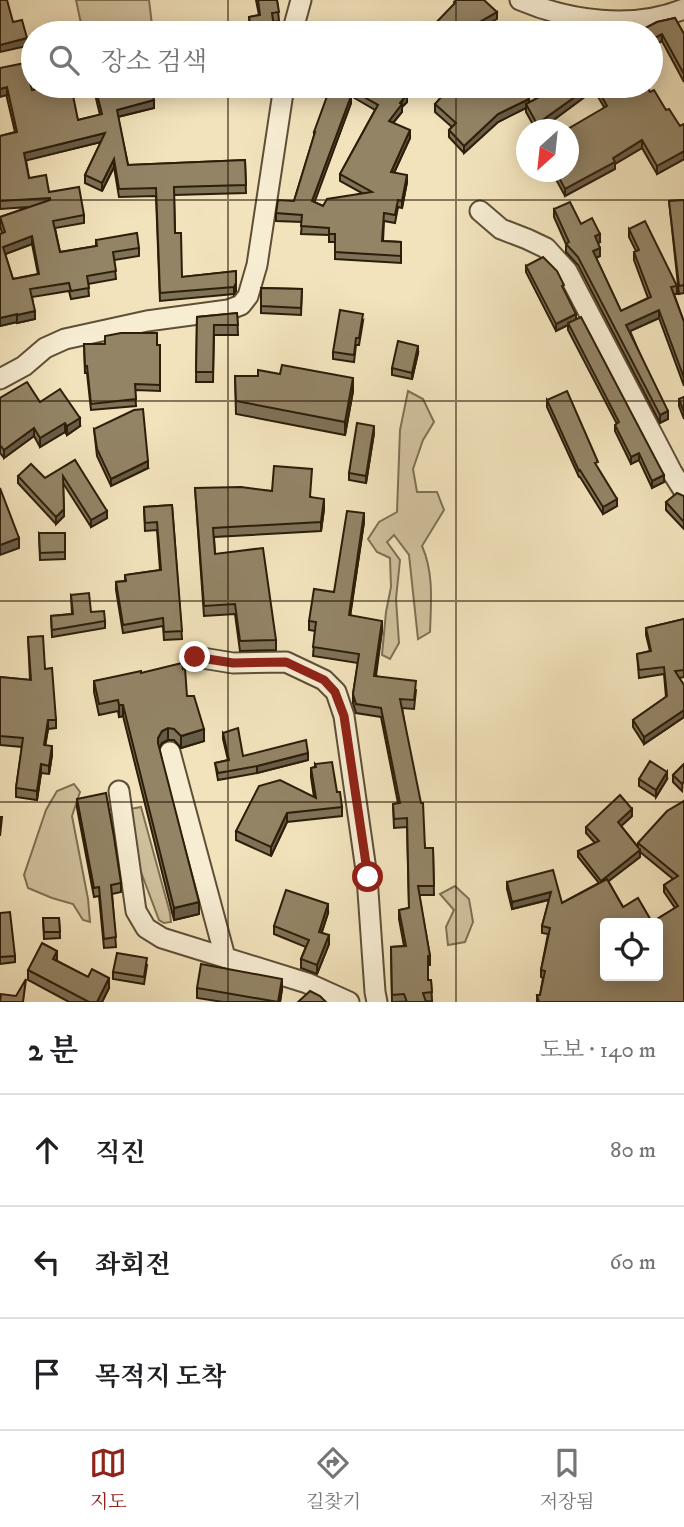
<!DOCTYPE html>
<html lang="ko">
<head>
<meta charset="utf-8">
<style>
  body { margin:0; font-family:"IM FELL DW Pica","Noto Serif KR",serif; background:#f2f2f2; color:#202124 }
  .controls { position:absolute; right:21px; bottom:21px; display:grid; overflow:hidden; border-radius:7px; box-shadow:0 4px 18px #0003 }
  .controls button { width:63px; height:63px; display:grid; place-items:center; padding:0; border:0; border-bottom:2px solid #e0e0e0; background:#fff; color:#202124; font:35px sans-serif }
  .compass { position:absolute; left:516px; top:119px; width:63px; height:63px; border-radius:50%; background:#fff; box-shadow:0 4px 18px #0003; rotate:207deg }
  .stop { position:absolute; width:21px; height:21px; margin:-16px; border:5px solid #8f2418; border-radius:50%; background:#fff }
  .stop.end { background:#8f2418; border-color:#fff; box-shadow:0 2px 7px #0008 }
  .list { margin:0; padding:0; list-style:none }
  h2 { display:flex; justify-content:space-between; align-items:center; height:91px; margin:0; padding:0 28px; font-size:30px }
  h2 small { font-size:23px; font-weight:400; color:#757577 }
  .list li { display:grid; grid-template-columns:46px 1fr auto; gap:21px; align-items:center; box-sizing:border-box; height:112px; padding:0 28px; border-top:2px solid #e0e0e0 }
  .list b { display:block; font-size:26px; white-space:nowrap }
  .list em { font-size:23px; font-style:normal; color:#757577 }
  .icon { flex:none; width:38px; height:38px; fill:none; stroke:currentColor; stroke-width:2; stroke-linecap:round; stroke-linejoin:round }
  .map { position:relative; flex:none; width:684px; height:1002px; overflow:hidden }
  .search { position:absolute; background:#fff; box-shadow:0 4px 18px #0003; left:21px; right:21px; top:21px; height:77px; display:flex; align-items:center; gap:18px; box-sizing:border-box; padding:0 24px; border-radius:38px; color:#757577; font-size:26px }
  .sheet { height:427px; background:#fff }
  nav { display:flex; justify-content:space-around; align-items:center; box-sizing:border-box; height:98px; border-top:2px solid #e0e0e0; background:#fff; font-size:19px; color:#757577 }
  nav a { display:grid; justify-items:center; gap:4px }
  nav .on { color:#8f2418 }
  .map>svg:first-child { display:block }
  .green { fill:#d1c29e; stroke:#7f7054; stroke-width:2 }
  .lines { fill:none; stroke-linecap:round; stroke-linejoin:round }
  .minor-casing { stroke:#5e4f36; stroke-width:23 }
  .minor { stroke:#f7edd3; stroke-width:19 }
  .wall { fill:#7e7258; stroke:#2d1e09; stroke-width:2; fill-rule:evenodd }
  .shaded-wall { fill:#675c47; stroke:#2d1e09; stroke-width:2 }
  .building { fill:#938466; stroke:#2d1e09; stroke-width:2; fill-rule:evenodd }
  .route { stroke:#8f2418; stroke-width:9 }
  .grid { fill:none; stroke:#2d1e09; stroke-width:2; stroke-opacity:0.55 }
</style>
</head>
<body>
<div class="map">
<svg width="684" height="1002" viewBox="0 0 684 1002">
  <rect width="100%" height="100%" fill="#f2e3bc"/>
  <filter id="stains"><feTurbulence type="fractalNoise" baseFrequency=".00286" numOctaves="4"/><feColorMatrix values="0 0 0 0 .2 0 0 0 0 .09 0 0 0 0 .02 0 0 0 .5 -.17"/></filter>
  <radialGradient id="worn" r=".72"><stop offset=".6" stop-color="#630" stop-opacity="0"/><stop offset="1" stop-color="#630" stop-opacity=".3"/></radialGradient>
  <g class="green">
    <path d="M76,0H149L153,33H83Z"/>
    <path d="M408,391L423,399L434,422L423,440L413,469L417,492H437L444,510L422,546C434,573 431,603 430,632L418,639L409,555L394,535L387,542L400,560L396,599L399,643L390,659L382,655L386,612L391,587L390,558L377,552L368,539L379,522L397,512L400,430Z"/>
    <path d="M74,784L80,792L72,816L88,899L90,922L83,920L73,904L52,898L28,888L24,875L46,810L57,791Z"/>
    <path d="M141,807L170,913L171,922L164,923L159,920L138,864L130,809Z"/>
    <path d="M455,886L469,899L473,922L465,942L448,945L446,927L454,910L440,894Z"/>
  </g>
  <g class="lines">
    <g class="minor-casing">
      <g id="minor">
        <path d="M520,0C569,21 633,30 684,9"/>
        <path d="M292,33L301,0"/>
        <path d="M480,211L501,229L527,239L546,248L567,271L672,472L684,491"/>
        <path d="M0,379L24,366L45,348L65,339L147,321L228,310L241,305L248,296L257,265L284,86"/>
        <path d="M196,657L233,663L286,662L324,680L336,692L344,716L367,877L375,992L377,1002"/>
        <path d="M170,752L225,957"/>
        <path d="M119,791L136,911L146,928L162,938L307,983L349,1002"/>
      </g>
    </g>
    <use href="#minor" class="minor"/>
  </g>
  <g class="wall">
    <path d="M256,0H277L279,21L273,22L275,33H250L249,17L259,15Z"/>
    <path d="M675,18L684,34V82L662,41L651,47V33H607L620,26H625L627,29L632,26L636,33L657,22Z"/>
    <path d="M0,68L32,90L58,88L78,120L100,115L93,86H155V92L152,93L154,108L118,117L128,165L245,160L246,193L174,195L175,233L182,277L236,271V291L234,294L160,301L156,196L119,197L114,167L102,191L85,183V175L101,142L26,160L29,178L84,215V223L55,228L60,252L96,246V240L139,248V256L114,260L116,279L88,284L89,296L71,299L69,291L32,297L35,319L17,323V322L0,326V234L2,233L0,226V217L29,207L0,209V136L15,132ZM32,244L38,274L13,279L5,254Z"/>
    <path d="M557,86H646L650,92L680,126L684,124V159L657,174L642,148L615,164V169L565,196L552,172H569L604,107L594,90L540,130H536L526,112V108L498,122L464,153L449,137V130L452,127L435,112V104L487,94L529,103L558,87Z"/>
    <path d="M350,89L402,90L407,102L402,107V112L393,123L410,138L394,173L407,182L402,208L398,207L395,223L384,221L383,241L401,242V263L335,259V242H329V235L301,234L302,222L276,221V213L294,201L314,136V132L350,96ZM351,96L375,110L340,174V181L362,193L323,206L314,202L351,103Z"/>
    <path d="M684,200V293L679,294L669,201Z"/>
    <path d="M554,209L581,224L600,242L598,243L600,256L596,258L621,311L648,298L634,260V252L636,251L629,237V229L677,286V294H674L684,322V386L659,318L630,331L668,419L660,423L578,265L566,252V244L554,217Z"/>
    <path d="M526,266L576,319L664,482L652,488L639,460L631,464L615,431V425L617,424L568,330V325L556,331L526,272Z"/>
    <path d="M261,288L302,289L301,315L261,313Z"/>
    <path d="M237,313L238,335H214L213,382H196L197,317Z"/>
    <path d="M363,321L359,345H356L354,362L333,359V352Z"/>
    <path d="M84,344L160,345V391L135,390L136,406L91,410L87,373H85Z"/>
    <path d="M418,353L412,379L392,375V368Z"/>
    <path d="M235,376L353,391L345,435L236,414Z"/>
    <path d="M684,397V419L679,406V399Z"/>
    <path d="M0,398L40,402L80,426L67,435L65,432L40,447L34,436L4,458L0,453Z"/>
    <path d="M547,400L617,506L603,514L580,477H579L547,407Z"/>
    <path d="M94,429L148,468L111,486L97,456Z"/>
    <path d="M374,433L366,483L349,480V473Z"/>
    <path d="M75,460L107,518L91,527L63,483L64,516L56,524L18,483V476L45,478Z"/>
    <path d="M195,488L272,491L311,497L324,509L321,531L214,537L215,554L276,640V650L240,651L235,614L204,616Z"/>
    <path d="M684,496V529L666,510V502Z"/>
    <path d="M172,505L182,639L164,640L163,626L123,633L116,590V582L125,581V575L160,570L157,530L145,531L144,507Z"/>
    <path d="M364,522L350,615L382,630L376,676L416,690L414,709L402,708L425,848H433L434,895H419L430,956V965H428V980H431L432,1001L392,1002L391,947L404,946L399,919V910L409,908L407,827L394,828L393,804L398,803L381,717L356,713L353,703V694L358,663L313,656L315,631L309,630V621L334,592Z"/>
    <path d="M39,533L65,552V559L40,560Z"/>
    <path d="M71,595L91,612L105,621V628L52,637L51,616L72,614Z"/>
    <path d="M684,619V677L679,678L684,685V717L644,744L633,727V720L666,697L664,674L639,678L637,654L650,651L646,635V628Z"/>
    <path d="M28,637L45,669L56,720V728L48,729L45,745L52,755L49,774L41,773L37,800L16,797V788L22,747L0,745V677L30,680Z"/>
    <path d="M141,673L187,696L204,741L181,748L174,740H168L162,743L159,748L199,914L174,920L123,716L119,717L118,711L99,715L94,692V681Z"/>
    <path d="M223,733L243,756L308,760L257,773L218,780L215,763L228,760L223,739Z"/>
    <path d="M315,764L337,792L342,807V816L287,822L271,856L236,840V831L314,797L311,777V768L315,767Z"/>
    <path d="M684,764L682,791L673,782V775Z"/>
    <path d="M639,779H667L656,797L639,786Z"/>
    <path d="M77,799L121,883V892L112,894L116,947L104,948L99,896L94,897L77,808Z"/>
    <path d="M684,801V1002H537V995H540L543,978L541,977V970L548,934L542,933V926L549,900L512,909L507,889V882L562,903L599,883L578,857V851L595,843L586,833V827L632,816L621,826L638,847V843ZM640,852L673,879L664,885V892L675,908L652,922L623,907L608,881L640,857Z"/>
    <path d="M0,913L15,956V962L0,964Z"/>
    <path d="M328,913L322,932L329,944L317,974L301,968V959L306,947L274,934V926Z"/>
    <path d="M43,918H59L60,938L44,939Z"/>
    <path d="M57,961L109,988L102,1002H69L28,980V970Z"/>
    <path d="M147,965L144,984L113,979V972Z"/>
    <path d="M197,988L282,989L280,1002H223L197,998Z"/>
  </g>
  <g class="shaded-wall">
    <path d="M497,12V19L472,33L471,27Z"/>
    <path d="M662,34V41L651,47V40Z"/>
    <path d="M27,38V46L0,52V45Z"/>
    <path d="M151,86H155V92L151,93Z"/>
    <path d="M399,86H406L398,94V87Z"/>
    <path d="M590,86H594V90L540,130H537V124Z"/>
    <path d="M7,87V95L0,97V89Z"/>
    <path d="M407,94V102L402,107V112L389,128V121Z"/>
    <path d="M351,96V103L312,209V201Z"/>
    <path d="M529,99V106L526,104V108L498,122L464,153V146L498,114Z"/>
    <path d="M154,100V108L117,117V110Z"/>
    <path d="M410,130V138L391,179V172Z"/>
    <path d="M105,133V141L24,161V153Z"/>
    <path d="M642,140V148L615,164V169L565,196V189Z"/>
    <path d="M684,151V159L657,174V166Z"/>
    <path d="M114,159V167L102,191V183Z"/>
    <path d="M407,175V182L402,208V201Z"/>
    <path d="M600,234V242L595,244V236Z"/>
    <path d="M32,236V244L3,255V247Z"/>
    <path d="M600,248V256L593,259V251Z"/>
    <path d="M236,283V291L234,294V287Z"/>
    <path d="M659,310V318L626,333V325Z"/>
    <path d="M35,311V319L17,323V315Z"/>
    <path d="M17,314V322L0,326V318Z"/>
    <path d="M576,314V321L556,331V324Z"/>
    <path d="M418,346V353L412,379V373Z"/>
    <path d="M353,378V391L345,435V422Z"/>
    <path d="M668,411V419L660,423V415Z"/>
    <path d="M80,418V426L67,435V426Z"/>
    <path d="M65,423V432L40,447V438Z"/>
    <path d="M374,426V433L366,483V476Z"/>
    <path d="M34,428V436L4,458V450Z"/>
    <path d="M639,453V460L631,464V457Z"/>
    <path d="M148,461V468L111,486V479Z"/>
    <path d="M664,475V482L652,488V481Z"/>
    <path d="M324,499V509L321,531V522Z"/>
    <path d="M617,499V506L603,514V507Z"/>
    <path d="M64,509V516L56,524V517Z"/>
    <path d="M107,511V518L91,527V520Z"/>
    <path d="M364,513V522L349,624V615Z"/>
    <path d="M19,538V548L0,555V545Z"/>
    <path d="M382,621V630L374,685V676Z"/>
    <path d="M119,705H123V716L119,717Z"/>
    <path d="M684,710V717L644,744V737Z"/>
    <path d="M48,720V729L44,754V745Z"/>
    <path d="M168,728V740L162,743L158,750V738L162,731Z"/>
    <path d="M204,729V741L181,748V736Z"/>
    <path d="M52,746V755L49,774V766Z"/>
    <path d="M308,753V760L257,773V766Z"/>
    <path d="M41,764V773L37,800V791Z"/>
    <path d="M667,772V779L656,797V790Z"/>
    <path d="M632,809V816L618,829V822Z"/>
    <path d="M287,813V822L271,856V847Z"/>
    <path d="M640,850V857L601,887V881Z"/>
    <path d="M551,892V899L512,909V902Z"/>
    <path d="M199,902V914L174,920V908Z"/>
    <path d="M328,904V913L319,940V932Z"/>
    <path d="M329,935V944L317,974V965Z"/>
    <path d="M57,951V961L53,969V959Z"/>
    <path d="M109,978V988L102,1002H97Z"/>
    <path d="M282,979V989L280,1002H278Z"/>
  </g>
  <g class="building">
    <path d="M0,0H7L13,22L22,20L27,38L0,45Z"/>
    <path d="M258,0H277L279,12L272,13L275,33H252L249,17L260,15Z"/>
    <path d="M456,0H484L497,12L471,27L518,33H426L455,3L454,2Z"/>
    <path d="M675,18L684,34V74L662,34L651,40V33H607L620,26H625L627,29L632,26L636,33L657,22Z"/>
    <path d="M386,22L406,33H380Z"/>
    <path d="M25,63L32,90L51,86H57L58,88L71,86L78,120L102,114L95,86H151L154,100L117,110L128,165L245,160L246,185L174,187L175,233H181L182,277L236,271V283L234,287L160,293L156,188L119,189L114,159L102,183L85,175L105,133L24,153L29,178L46,175L49,192L79,187L84,215L53,221L60,252L97,246L96,240L137,233L139,248L113,252L116,271L87,276L89,288L71,291L69,283L30,289L35,311L17,315V314L0,318V234L5,232L0,217L50,200V198L0,201V136L17,132L7,87L0,89V68ZM32,236L39,274L13,279L3,247Z"/>
    <path d="M352,86H399L398,87L407,94L400,103L402,104L389,121L410,130L391,172L407,175L402,201L398,200L395,215L384,213L382,241L401,242V256L335,252V234H329V228L301,226L302,215L276,213L278,200L294,201L315,132H314L330,88L351,96L312,201L323,206L327,199L372,192L340,174L378,105L350,89Z"/>
    <path d="M451,86H483L487,94L503,86H522L529,99L498,114L464,146L449,130L456,123L435,104Z"/>
    <path d="M560,86H590L537,124L526,104Z"/>
    <path d="M596,86H646L650,92L654,90L666,110L669,109L680,126L684,124V151L657,166L642,140L613,158L615,162L565,189L556,172H569V130H566L607,106Z"/>
    <path d="M684,200V285L679,286L669,201Z"/>
    <path d="M570,202L581,224L592,218L600,234L595,236L600,248L593,251L621,311L651,297L634,252L639,250L629,229L645,221L677,286L671,287L684,322V378L659,310L626,325L668,411L660,415L578,257L566,244L569,242L554,209Z"/>
    <path d="M543,257L557,271L564,285L562,286L576,314L556,324L526,266Z"/>
    <path d="M261,288L302,289L301,308L261,306Z"/>
    <path d="M340,310L363,314L359,338H356L354,355L333,352Z"/>
    <path d="M237,313L238,325H214L213,372H196L197,317Z"/>
    <path d="M581,317L664,475L652,481L639,453L631,457L615,425L619,422L568,323Z"/>
    <path d="M121,333H157V345H160V385L135,384L136,399L91,404L87,366H85L84,344H105V336Z"/>
    <path d="M398,341L418,346L412,373L392,368Z"/>
    <path d="M282,365L353,378L345,422L236,401L235,376H258V370L280,374Z"/>
    <path d="M27,382L40,402L60,389L80,418L67,426L65,423L40,438L34,428L4,450L0,445V398Z"/>
    <path d="M567,391L598,462L595,463L617,499L603,507L580,470L579,471L547,400Z"/>
    <path d="M684,397V412L679,399Z"/>
    <path d="M143,409L148,461L111,479L97,449L94,429L134,410Z"/>
    <path d="M357,423L374,426L366,476L349,473Z"/>
    <path d="M75,460L107,511L91,520L63,476L64,509L56,517L18,476L31,464L45,478Z"/>
    <path d="M274,466L312,469L310,497L324,499L321,522L213,528L215,554L263,548L276,640L240,641L235,604L204,606L195,488L241,487L272,491Z"/>
    <path d="M0,488L19,538L0,545Z"/>
    <path d="M677,493L684,496V522L666,502Z"/>
    <path d="M172,505L182,631L164,632L163,618L123,625L116,582L126,581L125,575L161,570L157,522L145,523L144,507Z"/>
    <path d="M347,511L364,513L349,615L382,621L374,676L416,681L414,700L400,699L421,803H423L425,848H433L434,886H418L430,956H428V980H431L432,992L423,993L426,1002H407L404,994L392,995L391,947L406,946L399,910L409,908L407,818L394,819L393,804L400,803L381,708L356,704L353,694L359,654L313,647L316,622L309,621L314,589L334,592Z"/>
    <path d="M39,533H65V552L40,553Z"/>
    <path d="M89,593L91,612L104,611L105,621L52,630L51,616L73,614L71,595Z"/>
    <path d="M684,619V670L675,671L684,685V710L644,737L633,720L667,696L664,667L639,670L637,654L651,651L646,628Z"/>
    <path d="M43,636L45,669L52,668L56,720H48L44,745L52,746L49,766L41,764L37,791L16,788L23,738L0,736V677L31,680L28,637Z"/>
    <path d="M182,663L183,669L185,668L187,696H194L204,729L181,736L174,729L168,728L162,731L158,738V743L199,902L174,908L123,705H119L118,700L99,704L94,681L141,671V673Z"/>
    <path d="M238,728L243,756L306,740L308,753L257,766L218,773L215,763L229,760L223,733Z"/>
    <path d="M650,761L667,772L656,790L639,779Z"/>
    <path d="M332,762L337,792H340L342,807L287,813L271,847L236,831L259,786L280,780L316,798L311,768L316,767L315,764Z"/>
    <path d="M684,764V781L682,784L673,775Z"/>
    <path d="M106,793L114,837L121,883L111,885L116,937L104,939L99,887L94,888L77,799Z"/>
    <path d="M620,795L632,809L618,822L640,850L601,881L578,851L599,841L586,827Z"/>
    <path d="M684,801V1002H539L537,995H540L545,971L541,970L550,928L542,926L551,892L512,902L507,882L553,870L562,903L607,879L623,907L638,898L652,922L678,906L664,885L678,876L638,843L667,811ZM605,923H658V976H605Z"/>
    <path d="M0,817H2L0,836Z"/>
    <path d="M286,890L328,904L319,932L329,935L317,965L301,959L309,940L274,926Z"/>
    <path d="M10,912L15,956L0,957V913Z"/>
    <path d="M43,918H59L60,932H44Z"/>
    <path d="M42,943L57,951L53,959L88,977L92,969L109,978L97,1002H89L28,970Z"/>
    <path d="M117,953L147,958L144,977L113,972Z"/>
    <path d="M201,964L282,979L278,1002L197,988Z"/>
    <path d="M26,979L23,1002H0L1,994L16,996Z"/>
    <path d="M310,991L320,996L326,1002H298Z"/>
  </g>
  <g class="lines">
    <path class="route" d="M195,657L233,663L286,662L324,680L335,692L344,716L368,877"/>
  </g>
  <path class="grid" d="M228,0V33M456,0V33M228,86V1002M456,86V1002M0,200H684M0,401H684M0,601H684M0,802H684"/>
  <rect width="100%" height="100%" filter="url(#stains)"/>
  <rect width="100%" height="100%" fill="url(#worn)"/>
</svg>
<div class="controls">
<button><svg class="icon" aria-label="locate" viewBox="0 0 24 24"><circle cx="12" cy="12" r="6"/><path d="M12 2v4M12 18v4M2 12h4M18 12h4"/></svg></button>
</div>
<svg class="compass" viewBox="-18 -18 36 36"><path d="M0-13l5 13h-10z" fill="#e53935"/><path d="M0 13l5-13h-10z" fill="#757577"/></svg>
<div class="stop" style="left:368px;top:877px"></div>
<div class="stop end" style="left:195px;top:657px"></div>
<div class="search"><svg class="icon" aria-label="search" viewBox="0 0 24 24"><circle cx="10" cy="10" r="6"/><path d="M15 15l6 6"/></svg>장소 검색</div>
</div>
<section class="sheet">
<h2>2 분<small>도보 · 140 m</small></h2>
<ul class="list">
<li><svg class="icon" aria-label="ahead" viewBox="0 0 24 24"><path d="M12 20V5M6 11l6-6 6 6"/></svg><div><b>직진</b></div><em>80 m</em></li>
<li><svg class="icon" aria-label="left" viewBox="0 0 24 24"><path d="M17 20v-9H6M10 6l-5 5 5 5"/></svg><div><b>좌회전</b></div><em>60 m</em></li>
<li><svg class="icon" aria-label="arrive" viewBox="0 0 24 24"><path d="M6 21V4h12l-3 4 3 4H6"/></svg><div><b>목적지 도착</b></div></li>
</ul>
</section>
<nav>
<a class="on"><svg class="icon" aria-label="map" viewBox="0 0 24 24"><path d="M3 6l6-2 6 2 6-2v14l-6 2-6-2-6 2zM9 4v14M15 6v14"/></svg>지도</a>
<a><svg class="icon" aria-label="directions" viewBox="0 0 24 24"><path d="M12 3l9 9-9 9-9-9zM9 14v-3h6M13 9l2 2-2 2"/></svg>길찾기</a>
<a><svg class="icon" aria-label="saved" viewBox="0 0 24 24"><path d="M7 4h10v16l-5-4-5 4z"/></svg>저장됨</a>
</nav>
</body>
</html>
